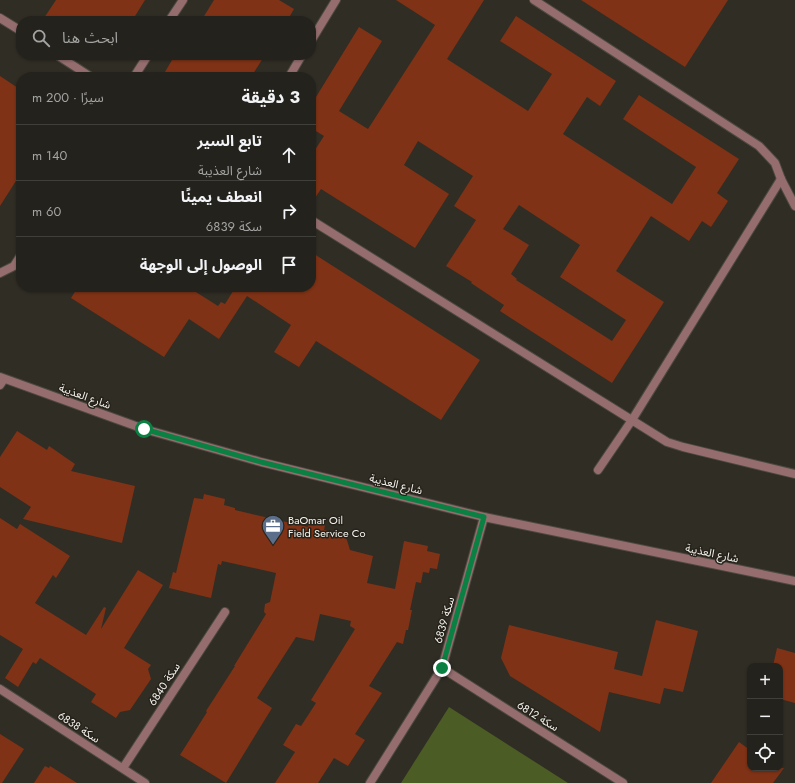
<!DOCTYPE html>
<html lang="ar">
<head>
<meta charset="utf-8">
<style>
  body { margin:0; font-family:Jost,"Noto Sans Arabic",sans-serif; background:#2c2a25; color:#f1f3f6; direction:rtl }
  .controls { position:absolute; right:12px; bottom:12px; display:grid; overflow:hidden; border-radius:8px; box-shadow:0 1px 3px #0004 }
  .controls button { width:36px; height:36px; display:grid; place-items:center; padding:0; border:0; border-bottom:1px solid #413f3b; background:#24221c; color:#f1f3f6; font:20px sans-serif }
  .stop { position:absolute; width:12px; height:12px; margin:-9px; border:3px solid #0b8043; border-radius:50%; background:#fff }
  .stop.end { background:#0b8043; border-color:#fff; box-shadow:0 1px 4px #0008 }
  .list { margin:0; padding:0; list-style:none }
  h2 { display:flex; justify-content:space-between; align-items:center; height:52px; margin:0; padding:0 16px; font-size:17px }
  h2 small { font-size:13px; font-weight:400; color:#a3a4a3 }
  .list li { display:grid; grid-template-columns:26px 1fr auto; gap:12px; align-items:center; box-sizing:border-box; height:56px; padding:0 16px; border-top:1px solid #413f3b }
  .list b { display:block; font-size:15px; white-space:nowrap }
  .list p { margin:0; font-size:13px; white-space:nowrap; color:#a3a4a3 }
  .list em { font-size:13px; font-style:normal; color:#a3a4a3 }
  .icon { flex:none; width:22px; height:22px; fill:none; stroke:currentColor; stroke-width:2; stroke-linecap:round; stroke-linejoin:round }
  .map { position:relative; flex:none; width:795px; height:783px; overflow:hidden; direction:ltr }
  .search { position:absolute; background:#24221c; box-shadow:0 1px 3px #0004; left:16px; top:16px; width:300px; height:44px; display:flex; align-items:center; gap:10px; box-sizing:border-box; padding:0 14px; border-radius:16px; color:#a3a4a3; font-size:15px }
  .panel { position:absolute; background:#24221c; box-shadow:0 1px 3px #0004; left:16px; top:72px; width:300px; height:220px; border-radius:16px; direction:rtl }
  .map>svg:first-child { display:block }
  .green { fill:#4b5d24 }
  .building { fill:#7f3215; fill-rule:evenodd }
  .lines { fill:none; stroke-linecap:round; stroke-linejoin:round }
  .service-casing { stroke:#4c4941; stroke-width:10 }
  .minor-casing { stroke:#4c4941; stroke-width:10 }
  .tertiary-casing { stroke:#4c4941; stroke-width:10 }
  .service { stroke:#956d6e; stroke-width:8 }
  .minor { stroke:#956d6e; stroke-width:8 }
  .tertiary { stroke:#956d6e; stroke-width:8 }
  .route { stroke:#0b8043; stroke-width:5 }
  .labels { text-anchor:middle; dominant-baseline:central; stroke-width:3; stroke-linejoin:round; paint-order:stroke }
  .street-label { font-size:11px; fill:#f6f4ef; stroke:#26231b }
  .poi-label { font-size:11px; fill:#f6f4ef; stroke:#26231b; text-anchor:start }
</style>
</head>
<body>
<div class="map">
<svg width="795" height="783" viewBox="0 0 795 783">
  <rect width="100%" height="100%" fill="#302d25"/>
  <path class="green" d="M449,707L568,783H401Z"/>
  <g class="building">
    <path d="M56,0H145L132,21H42Z"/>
    <path d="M214,0H279L294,9L287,21H201Z"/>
    <path d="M396,0H484L447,59L528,111L552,74L500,41L516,16L616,81L600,106L587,97L563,134L672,204L696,167L623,119L639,95L739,159L717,193L728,201L711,227L702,221L689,241L651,216L616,271L664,302L612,383L500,311L504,305L471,283L472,282L446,266L476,220L454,206L473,176L418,141L404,165L449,194L415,248L321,189L311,204V156L324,136L311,128V94L316,97L359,27L382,41L339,111L368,129L435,25ZM519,205L580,245L560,277L626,320L612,341L535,292L516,280L517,279L511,274L529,245L503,229Z"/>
    <path d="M581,0H728L685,67Z"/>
    <path d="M175,55H265L251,77H162Z"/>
    <path d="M0,76L21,90V173L0,206Z"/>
    <path d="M311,252L480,360L441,420L316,341L299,367L274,352L291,325L247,296L219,339L189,319L164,357L71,298L78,287H188L218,306L221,302L225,304L235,288L233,287H311Z"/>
    <path d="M17,431L47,450L49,446L75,464L71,471L135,486L122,543L23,519L31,507L0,487V457Z"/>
    <path d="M204,494L225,499L224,505L235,508V510L308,527L309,521L325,525L324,530L340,533L344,536L347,540L350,550L373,556L367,583L395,589L404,541L428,546L427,551L440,554L437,569L430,568L429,573L423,572L421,583L416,582L410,610H412L408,630H406L403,644L397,642L369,686L382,693L355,734L365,740L348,766L334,758L318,783H275L295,752L283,745L296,724L301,726L316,703L311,700L355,629L350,626L351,621L320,614L314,641L296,637L257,698L272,708L226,783L180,755L207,712L206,711L235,666H234L266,614L264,612L265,604L270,602L276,573L222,561L221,565L218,564L211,598L169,588L173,572L176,573L194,498L203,499Z"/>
    <path d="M0,518L17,529L20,524L70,556L56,578L53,575L35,603L86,635L104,607L106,608L101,629L138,570L163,585L124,648L151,665L148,669L151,679L130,710L120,712L116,718L91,702L96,694L40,658L36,664L33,662L18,687L5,678L23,649L0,635Z"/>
    <path d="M656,620L698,631L683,692L664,688L660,704L609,692L600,732L510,676L501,658L509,625L618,652L614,669L642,676Z"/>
    <path d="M777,648L795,653V703L780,699V666H773Z"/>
    <path d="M0,734L24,749L2,783H0Z"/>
    <path d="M739,742L750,750V768H784L773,783H711Z"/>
    <path d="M45,766L49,768L50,766L77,783H34Z"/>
  </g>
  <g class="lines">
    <g class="service-casing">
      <path id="service" d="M534,0L759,146L775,163L781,179L795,206"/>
    </g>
    <g class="minor-casing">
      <g id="minor">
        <path d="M0,18L21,31"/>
        <path d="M169,21L183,0"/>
        <path d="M311,41L336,0"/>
        <path d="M57,55L91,77"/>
        <path d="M134,77L148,55"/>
        <path d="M289,77L302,55"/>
        <path d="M311,220L667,442L683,447L795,474"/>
        <path d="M0,273L14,266L21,255"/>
        <path d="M0,385L4,379"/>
        <path d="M598,470L632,420L781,179"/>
        <path d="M442,668L623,783"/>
        <path d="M0,689L145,783"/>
        <path d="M123,768L225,612"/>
        <path d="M370,783L442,668L484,517"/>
      </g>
    </g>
    <g class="tertiary-casing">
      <path id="tertiary" d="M0,377L144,429L261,462L484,517L795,581"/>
    </g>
    <use href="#service" class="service"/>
    <use href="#minor" class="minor"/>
    <use href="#tertiary" class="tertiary"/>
  </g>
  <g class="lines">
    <path class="route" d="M144,429L261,462L484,517L442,668"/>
  </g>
  <defs>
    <g id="office-pin" transform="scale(1.15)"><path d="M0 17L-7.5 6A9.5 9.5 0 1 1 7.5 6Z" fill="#5c6f8a" stroke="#26231b"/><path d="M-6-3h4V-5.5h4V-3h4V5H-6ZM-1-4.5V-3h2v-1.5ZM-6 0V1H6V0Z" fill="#fff"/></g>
  </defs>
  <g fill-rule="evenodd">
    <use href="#office-pin" x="273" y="526"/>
  </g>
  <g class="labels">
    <g class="street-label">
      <text transform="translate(85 396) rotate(20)">شارع العذيبة</text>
      <text transform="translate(396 484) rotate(14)">شارع العذيبة</text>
      <text transform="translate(712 553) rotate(12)">شارع العذيبة</text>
      <text transform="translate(444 620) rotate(-74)">سكة 6839</text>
      <text transform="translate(164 684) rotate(-57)">سكة 6840</text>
      <text transform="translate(538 716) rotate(32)">سكة 6812</text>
      <text transform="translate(79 727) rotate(33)">سكة 6838</text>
    </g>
    <g class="poi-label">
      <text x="288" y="520">BaOmar Oil<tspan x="288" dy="13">Field Service Co</tspan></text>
    </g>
  </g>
</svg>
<div class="controls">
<button>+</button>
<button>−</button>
<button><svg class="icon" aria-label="locate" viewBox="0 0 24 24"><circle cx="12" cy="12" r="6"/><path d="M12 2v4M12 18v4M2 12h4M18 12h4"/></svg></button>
</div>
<div class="stop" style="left:144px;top:429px"></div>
<div class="stop end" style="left:442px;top:668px"></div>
<div class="search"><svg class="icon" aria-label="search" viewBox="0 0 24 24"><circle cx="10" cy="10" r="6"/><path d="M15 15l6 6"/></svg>ابحث هنا</div>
<section class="panel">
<h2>3 دقيقة<small>سيرًا · 200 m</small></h2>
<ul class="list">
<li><svg class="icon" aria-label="ahead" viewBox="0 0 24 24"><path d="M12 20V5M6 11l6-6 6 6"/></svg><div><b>تابع السير</b><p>شارع العذيبة</p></div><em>140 m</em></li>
<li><svg class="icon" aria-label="right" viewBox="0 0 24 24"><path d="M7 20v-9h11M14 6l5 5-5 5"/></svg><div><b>انعطف يمينًا</b><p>سكة 6839</p></div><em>60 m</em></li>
<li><svg class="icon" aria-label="arrive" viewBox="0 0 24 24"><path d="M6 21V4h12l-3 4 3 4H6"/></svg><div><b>الوصول إلى الوجهة</b></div></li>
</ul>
</section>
</div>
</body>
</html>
